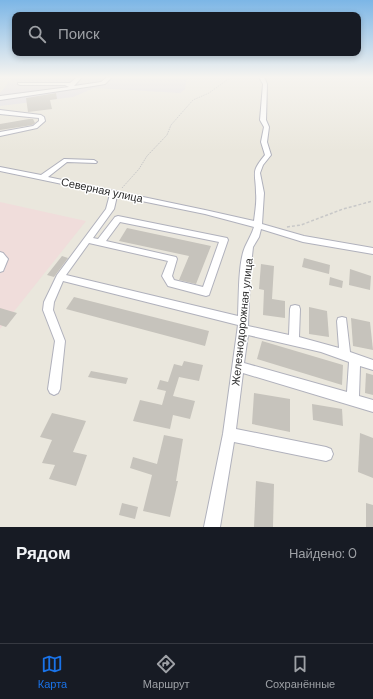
<!DOCTYPE html>
<html lang="ru">
<head>
<meta charset="utf-8">
<style>
  body { margin:0; font-family:"DM Sans",sans-serif; background:#242831; color:#f1f3f6 }
  .list { margin:0; padding:0; list-style:none }
  h2 { display:flex; justify-content:space-between; align-items:center; height:52px; margin:0; padding:0 16px; font-size:17px }
  h2 small { font-size:13px; font-weight:400; color:#9ea1a6 }
  .icon { flex:none; width:22px; height:22px; fill:none; stroke:currentColor; stroke-width:2; stroke-linecap:round; stroke-linejoin:round }
  .map { position:relative; flex:none; width:373px; height:527px; overflow:hidden }
  .search { position:absolute; background:#171b24; box-shadow:0 2px 6px #0003; left:12px; right:12px; top:12px; height:44px; display:flex; align-items:center; gap:10px; box-sizing:border-box; padding:0 14px; border-radius:8px; color:#9ea1a6; font-size:15px }
  .sheet { height:116px; background:#171b24 }
  nav { display:flex; justify-content:space-around; align-items:center; box-sizing:border-box; height:56px; border-top:1px solid #363941; background:#171b24; font-size:11px; color:#9ea1a6 }
  nav a { display:grid; justify-items:center; gap:2px }
  nav .on { color:#1a73e8 }
  .map>svg:first-child { display:block }
  .industrial { fill:#e0dde3 }
  .medical { fill:#f0dddb }
  .building { fill:#c6c3bc }
  .lines { fill:none; stroke-linecap:round; stroke-linejoin:round }
  .minor-casing { stroke:#b0b1bc; stroke-width:2 }
  .path-far1 { stroke:#c8c8c8; stroke-width:1; stroke-dasharray:1.5 1; stroke-linecap:butt }
  .path { stroke:#c8c8c8; stroke-width:1.5; stroke-dasharray:3 2; stroke-linecap:butt }
  .minor { fill:#fff; fill-rule:evenodd }
  .labels { text-anchor:middle; dominant-baseline:central; stroke-width:3; stroke-linejoin:round; paint-order:stroke }
  .street-label { font-size:11px; fill:#2a2a2a; stroke:#fff }
</style>
</head>
<body>
<div class="map">
<svg width="373" height="527" viewBox="0 0 373 527">
  <rect width="100%" height="100%" fill="#eae7dd"/>
  <path class="industrial" d="M13,77H187L185,89L180,93L94,88L73,97L0,106V93Z"/>
  <path class="medical" d="M0,202L86,221L0,329Z"/>
  <g class="building">
    <path d="M56,93L57,99L50,100L52,109L28,112L26,98Z"/>
    <path d="M29,119H33L35,123L32,125L0,130V124Z"/>
    <path d="M127,228L211,246L196,284L179,280L189,256L119,241Z"/>
    <path d="M62,256L68,258L54,277L47,275Z"/>
    <path d="M304,258L330,265L329,274L302,267Z"/>
    <path d="M261,264L274,266L272,299L285,301V318L263,315L264,290L259,289Z"/>
    <path d="M350,269L371,276L370,290L349,285Z"/>
    <path d="M330,277L343,281L342,288L329,285Z"/>
    <path d="M74,297L209,331L205,346L66,309Z"/>
    <path d="M309,307L327,311L329,337L309,334Z"/>
    <path d="M0,308L17,313L6,327L0,325Z"/>
    <path d="M351,318L370,322L373,350L353,346Z"/>
    <path d="M262,341L343,365L342,385L257,359Z"/>
    <path d="M184,361L203,365L199,381L179,377L173,396L195,401L190,419L173,415L170,429L133,421L140,400L162,405L166,391L157,389L160,380L168,382L174,364L182,366Z"/>
    <path d="M91,371L128,378L126,384L88,377Z"/>
    <path d="M366,373L373,375V395L365,393Z"/>
    <path d="M254,393L290,399V432L252,424Z"/>
    <path d="M312,404L342,409L343,426L313,420Z"/>
    <path d="M52,413L86,421L73,452L87,455L76,486L49,479L55,465L42,463L52,440L40,437Z"/>
    <path d="M360,433L373,438V478L358,472Z"/>
    <path d="M164,435L183,439L176,481H178L170,517L143,511L152,475L130,468L133,457L157,464Z"/>
    <path d="M256,481L274,484L273,527H254Z"/>
    <path d="M122,503L138,507L135,519L119,515Z"/>
    <path d="M366,503L373,505V527H366Z"/>
  </g>
  <g class="lines">
    <g class="minor-casing">
      <g id="minor">
        <path d="M77,77H82L74,86L101,82L107,77H112L105,84L93,86L0,100V96L69,87L65,85H20L18,84V83H70Z"/>
        <path d="M259,77H264L267,84L266,120L269,127L267,142L271,155L263,165L260,173L264,193L262,224L304,236L373,248V254L303,242L261,229L259,237L253,247L250,274L248,326L289,335L290,309L291,306L295,305L299,306L300,309L299,337L339,348L337,321L338,318L342,317L346,318L350,352L373,360V370L360,366L359,396L373,400V412L243,373L236,429L326,447L331,449L333,454L331,459L326,461L234,442L220,527H204L223,434L238,325L63,281L54,302L53,310L65,341L60,389L58,393L54,395L50,393L48,389L55,341L43,310L44,302L57,275L106,209L110,194L0,171V167L41,175L64,159L94,160L97,162L96,163L67,162L48,177L205,210L254,221C255,212 257,202 256,193C256,172 250,173 265,155L261,142L264,127L260,120L263,84ZM117,196L205,214L254,227C252,234 248,240 245,247C238,263 239,298 238,316L66,275L89,243L168,261L162,276L168,286L206,296L209,295L228,240L227,238L118,216L115,217L98,239L93,238L114,209ZM120,222L219,242L203,287L174,280L172,276L177,259L176,257L106,241ZM248,335L321,352L349,362L347,392L244,363Z"/>
        <path d="M0,110L41,115L44,117L45,121L37,128L0,136V132L33,126L39,121V118L0,114Z"/>
        <path d="M0,252L3,253L8,259L3,271L0,272Z"/>
      </g>
    </g>
    <path class="path-far1" d="M122,188L139,169L147,156L167,135L171,125L193,100L209,93L231,77"/>
    <path class="path" d="M287,227L301,225L343,209L373,201"/>
    <use href="#minor" class="minor"/>
  </g>
  <linearGradient id="sky" x2="0" y2="1"><stop stop-color="#7cb6e6"/><stop offset="0.51" stop-color="#f6f4f0"/><stop offset="1" stop-color="#f6f4f0" stop-opacity="0"/></linearGradient>
  <rect width="373" height="151" fill="url(#sky)"/>
  <g class="labels">
    <g class="street-label">
      <text transform="translate(102 190) rotate(12)">Северная улица</text>
      <text transform="translate(242 322) rotate(-84)">Железнодорожная улица</text>
    </g>
  </g>
</svg>
<div class="search"><svg class="icon" aria-label="search" viewBox="0 0 24 24"><circle cx="10" cy="10" r="6"/><path d="M15 15l6 6"/></svg>Поиск</div>
</div>
<section class="sheet">
<h2>Рядом<small>Найдено: 0</small></h2>
<ul class="list">
</ul>
</section>
<nav>
<a class="on"><svg class="icon" aria-label="map" viewBox="0 0 24 24"><path d="M3 6l6-2 6 2 6-2v14l-6 2-6-2-6 2zM9 4v14M15 6v14"/></svg>Карта</a>
<a><svg class="icon" aria-label="directions" viewBox="0 0 24 24"><path d="M12 3l9 9-9 9-9-9zM9 14v-3h6M13 9l2 2-2 2"/></svg>Маршрут</a>
<a><svg class="icon" aria-label="saved" viewBox="0 0 24 24"><path d="M7 4h10v16l-5-4-5 4z"/></svg>Сохранённые</a>
</nav>
</body>
</html>
